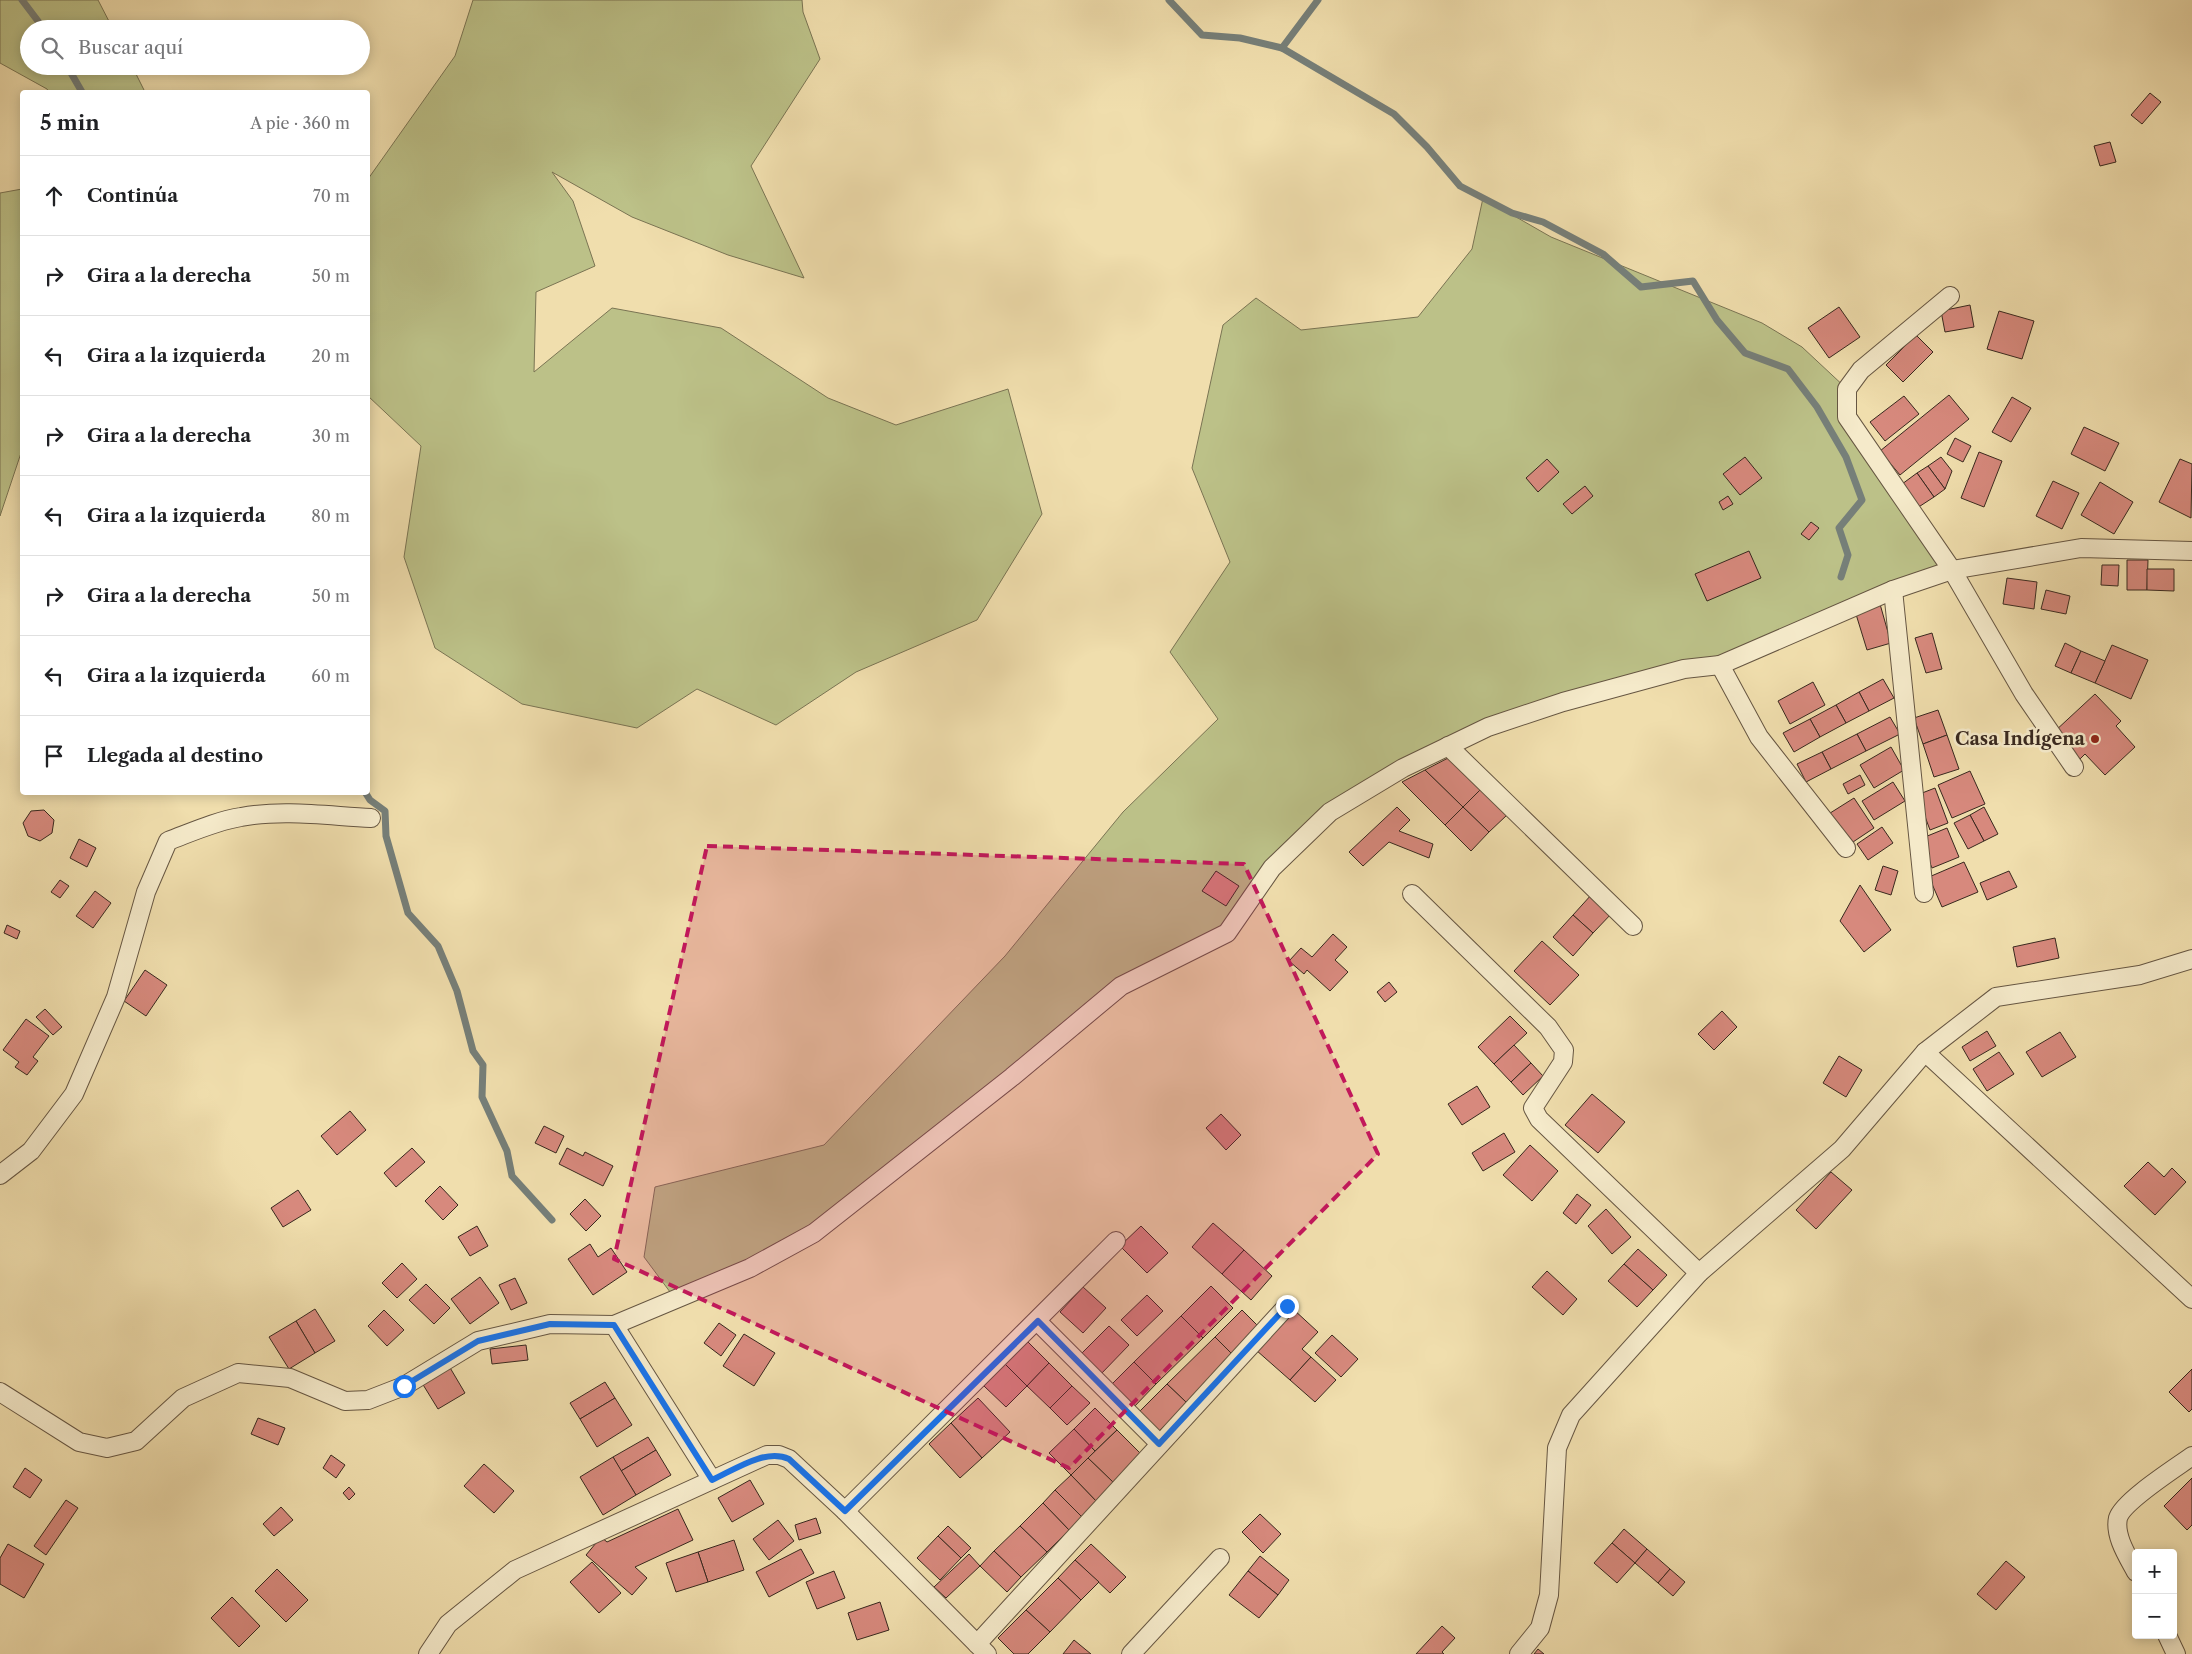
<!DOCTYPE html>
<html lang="es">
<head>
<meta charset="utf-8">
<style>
  body { margin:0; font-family:"Libre Caslon Text",serif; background:#f2f2f2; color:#202124 }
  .controls { position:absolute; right:15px; bottom:15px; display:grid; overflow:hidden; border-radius:5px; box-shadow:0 2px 12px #0003 }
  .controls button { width:45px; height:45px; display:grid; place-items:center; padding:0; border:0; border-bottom:1px solid #e0e0e0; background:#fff; color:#202124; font:25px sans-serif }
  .stop { position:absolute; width:15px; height:15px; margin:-11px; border:4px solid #1a73e8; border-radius:50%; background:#fff }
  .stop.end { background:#1a73e8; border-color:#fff; box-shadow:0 1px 5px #0008 }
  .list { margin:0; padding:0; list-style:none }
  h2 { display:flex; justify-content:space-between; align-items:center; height:65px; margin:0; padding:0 20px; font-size:21px }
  h2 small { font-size:16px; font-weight:400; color:#757577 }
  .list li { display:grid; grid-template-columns:32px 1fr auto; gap:15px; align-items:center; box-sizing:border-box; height:80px; padding:0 20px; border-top:1px solid #e0e0e0 }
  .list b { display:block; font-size:19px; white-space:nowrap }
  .list em { font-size:16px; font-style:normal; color:#757577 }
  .icon { flex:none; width:28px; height:28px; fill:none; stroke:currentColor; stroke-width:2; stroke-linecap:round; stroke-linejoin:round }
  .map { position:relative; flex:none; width:2192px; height:1654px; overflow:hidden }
  .search { position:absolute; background:#fff; box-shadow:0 2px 12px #0003; left:20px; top:20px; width:350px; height:55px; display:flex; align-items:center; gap:12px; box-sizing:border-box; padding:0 18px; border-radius:28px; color:#757577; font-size:19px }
  .panel { position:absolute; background:#fff; box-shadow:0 2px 12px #0003; left:20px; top:90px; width:350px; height:705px; border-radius:5px }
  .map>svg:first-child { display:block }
  .green { fill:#bcc188; stroke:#7a7453 }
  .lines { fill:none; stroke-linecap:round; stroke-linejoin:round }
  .stream { stroke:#767f79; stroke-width:7 }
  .building { fill:#d7897d; stroke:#38281e }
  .minor-casing { stroke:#665642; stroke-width:20 }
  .minor { stroke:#f5eaca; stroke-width:18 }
  .route { stroke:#1a73e8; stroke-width:6 }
  .marked { fill:#c2185b; fill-opacity:0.2; stroke:#c2185b; stroke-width:4; stroke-dasharray:10 6; stroke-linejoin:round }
  .poi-dot { fill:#8f2418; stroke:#f5eaca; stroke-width:2 }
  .labels { text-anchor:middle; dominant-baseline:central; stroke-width:5; stroke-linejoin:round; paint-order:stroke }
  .poi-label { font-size:18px; font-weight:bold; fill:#38281e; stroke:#f5eaca; text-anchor:end }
</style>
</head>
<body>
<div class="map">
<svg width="2192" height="1654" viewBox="0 0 2192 1654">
  <rect width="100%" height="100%" fill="#f0dead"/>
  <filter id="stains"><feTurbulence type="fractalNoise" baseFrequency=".004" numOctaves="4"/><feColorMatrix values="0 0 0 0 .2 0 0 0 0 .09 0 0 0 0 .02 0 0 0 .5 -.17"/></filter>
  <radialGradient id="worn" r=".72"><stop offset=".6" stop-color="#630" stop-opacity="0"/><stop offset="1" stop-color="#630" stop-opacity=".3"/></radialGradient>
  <g class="green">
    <path d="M0,0H98L113,29H29V66H132L145,92H49L47,89L0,63Z"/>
    <path d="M473,0H802L803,12L820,59L751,166L804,278L728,255L632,217L552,172L573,201L595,266L536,292L534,372L612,308L721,328L828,398L896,425L1008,389L1042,514L977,620L856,672L776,725L697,689L637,728L522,704L435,648L404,557L421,446L368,396V179L455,56Z"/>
    <path d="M22,189V450L0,516V193Z"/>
    <path d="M1483,198L1551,237L1762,323L1802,347L1847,389V417L1952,570L1720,665L1488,727L1330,812L1227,933L1121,986L814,1233L676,1300L644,1257L655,1187L824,1145L1005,956L1123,812L1218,719L1170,652L1230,562L1192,468L1223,325L1256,298L1301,330L1418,317L1472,249Z"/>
  </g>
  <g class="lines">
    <g class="stream">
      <path d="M22,0L44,29"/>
      <path d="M1169,0L1202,35L1240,38L1282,48L1394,114L1427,147L1460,186L1512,213L1543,222L1603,254L1641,287L1693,281L1717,320L1745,353L1788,369L1817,407L1846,457L1862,500L1839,528L1848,555L1841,577"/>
      <path d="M1282,48L1318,0"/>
      <path d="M67,66L82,92"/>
      <path d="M365,792L370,800L385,811L386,836L408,913L438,946L457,991L473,1051L483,1065L482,1097L507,1151L512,1176L552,1220"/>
    </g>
  </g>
  <g class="building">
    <path d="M2150,93L2161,102L2142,124L2131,115Z"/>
    <path d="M2110,142L2116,162L2100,166L2094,146Z"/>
    <path d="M1970,305L1974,327L1945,332L1941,311Z"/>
    <path d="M1839,307L1860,337L1829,358L1808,328Z"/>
    <path d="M1999,311L2034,321L2022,359L1987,349Z"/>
    <path d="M1916,335L1933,352L1903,382L1886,365Z"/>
    <path d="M1949,395L1969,419L1900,475L1880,451Z"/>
    <path d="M1904,396L1919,414L1885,441L1870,422Z"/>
    <path d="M2012,397L2031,408L2011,442L1992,432Z"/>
    <path d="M2084,427L2119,443L2105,471L2071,454Z"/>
    <path d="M1955,438L1971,446L1963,462L1947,454Z"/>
    <path d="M1979,452L2002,461L1984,507L1961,498Z"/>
    <path d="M1745,457L1762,478L1740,495L1723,474Z"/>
    <path d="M1941,457L1952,471L1945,489L1928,466Z"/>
    <path d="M1547,459L1559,472L1538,492L1526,478Z"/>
    <path d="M2180,459L2192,464L2191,518L2159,502Z"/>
    <path d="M1928,466L1945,489L1934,497L1917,473Z"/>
    <path d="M1917,473L1934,497L1914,510L1898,487Z"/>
    <path d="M2053,481L2079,493L2062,529L2036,516Z"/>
    <path d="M2100,482L2133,502L2114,534L2081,515Z"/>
    <path d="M1585,486L1593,496L1572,514L1563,504Z"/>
    <path d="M1728,496L1733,504L1723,510L1719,502Z"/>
    <path d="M1811,522L1819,528L1809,540L1801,534Z"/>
    <path d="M1749,551L1761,578L1707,601L1695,574Z"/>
    <path d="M2127,560H2148L2147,590H2127Z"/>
    <path d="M2102,565H2119L2118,586L2101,585Z"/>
    <path d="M2147,569H2174V591L2147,590Z"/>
    <path d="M2007,578L2037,582L2034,609L2003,604Z"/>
    <path d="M2046,590L2070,596L2066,614L2041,609Z"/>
    <path d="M1880,604L1891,643L1867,650L1855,611Z"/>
    <path d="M1932,633L1942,669L1926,673L1915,638Z"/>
    <path d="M2065,643L2081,651L2071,673L2055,666Z"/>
    <path d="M2112,645L2148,660L2131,699L2095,683Z"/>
    <path d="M2081,651L2105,661L2095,683L2071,673Z"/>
    <path d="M1883,679L1894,698L1869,711L1859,692Z"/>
    <path d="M1813,682L1825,705L1790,724L1778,701Z"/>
    <path d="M1859,692L1869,711L1846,723L1836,705Z"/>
    <path d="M2095,694L2121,721L2116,726L2135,747L2105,775L2085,754L2080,759L2054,732Z"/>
    <path d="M1836,705L1846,723L1820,737L1810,719Z"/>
    <path d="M1938,710L1947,735L1923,744L1914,718Z"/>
    <path d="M1890,717L1900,734L1866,751L1857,734Z"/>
    <path d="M1810,719L1820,737L1794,752L1783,733Z"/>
    <path d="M1857,734L1866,751L1831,769L1822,752Z"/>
    <path d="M1947,735L1959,769L1934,777L1923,744Z"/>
    <path d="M1891,747L1904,770L1874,788L1860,765Z"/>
    <path d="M1822,752L1831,769L1806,782L1797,764Z"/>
    <path d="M1450,757L1481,789L1463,807L1425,770Z"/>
    <path d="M1425,770L1463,807L1445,825L1402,782Z"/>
    <path d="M1970,771L1985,804L1952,818L1938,785Z"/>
    <path d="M1860,775L1865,785L1848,794L1843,784Z"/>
    <path d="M1893,782L1905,801L1874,820L1862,801Z"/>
    <path d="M1935,788L1948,823L1930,830L1917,795Z"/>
    <path d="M1481,789L1507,815L1489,832L1463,807Z"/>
    <path d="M1854,798L1874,828L1847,846L1827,815Z"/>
    <path d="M1397,807L1410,820L1399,831L1433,844L1429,858L1389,842L1363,866L1349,852Z"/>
    <path d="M1463,807L1489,832L1471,851L1445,825Z"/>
    <path d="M1984,807L1998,834L1984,841L1970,815Z"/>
    <path d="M44,810L54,820L52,833L40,841L28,836L23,823L31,811Z"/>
    <path d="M1970,815L1984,841L1968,849L1954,823Z"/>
    <path d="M1882,827L1893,843L1868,860L1857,844Z"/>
    <path d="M1947,828L1959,857L1932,868L1920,839Z"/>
    <path d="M79,839L96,848L87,867L70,858Z"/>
    <path d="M1964,862L1978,892L1942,907L1929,877Z"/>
    <path d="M1883,866L1898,871L1891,895L1875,890Z"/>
    <path d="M1216,871L1239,886L1226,906L1202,891Z"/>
    <path d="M2009,871L2017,887L1987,900L1980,883Z"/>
    <path d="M60,880L69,886L60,898L51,892Z"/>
    <path d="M1860,885L1891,930L1864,952L1840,921Z"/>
    <path d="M95,891L111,903L93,928L76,916Z"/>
    <path d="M1592,894L1613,912L1593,933L1573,915Z"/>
    <path d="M1573,915L1593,933L1573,956L1553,937Z"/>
    <path d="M7,925L20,931L17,939L4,933Z"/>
    <path d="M1333,934L1347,947L1335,960L1348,972L1330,991L1307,970L1304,974L1289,961L1301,948L1312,957Z"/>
    <path d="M2055,938L2059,958L2017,967L2013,947Z"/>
    <path d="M1542,941L1579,975L1550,1005L1514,971Z"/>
    <path d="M145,970L167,985L146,1016L124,1001Z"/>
    <path d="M1389,982L1397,992L1385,1002L1377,992Z"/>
    <path d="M45,1009L62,1027L53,1035L36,1017Z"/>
    <path d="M1722,1011L1737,1027L1714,1050L1698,1034Z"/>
    <path d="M1510,1016L1527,1033L1494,1064L1478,1047Z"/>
    <path d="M26,1019L49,1036L33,1057L38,1061L27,1075L15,1067L19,1062L3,1050Z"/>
    <path d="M1987,1031L1996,1046L1970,1061L1962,1047Z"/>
    <path d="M2060,1032L2076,1057L2042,1077L2026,1052Z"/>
    <path d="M1514,1045L1531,1063L1511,1082L1494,1064Z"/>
    <path d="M1999,1052L2014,1074L1987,1091L1973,1069Z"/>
    <path d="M1839,1056L1862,1070L1846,1097L1823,1083Z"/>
    <path d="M1531,1063L1543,1076L1523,1095L1511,1082Z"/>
    <path d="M1477,1086L1490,1107L1462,1125L1448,1104Z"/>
    <path d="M1592,1094L1625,1122L1598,1153L1565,1125Z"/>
    <path d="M350,1111L366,1130L337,1155L321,1136Z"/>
    <path d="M1221,1114L1241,1135L1226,1150L1206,1128Z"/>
    <path d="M544,1126L564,1136L556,1153L535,1143Z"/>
    <path d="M1504,1133L1515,1152L1483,1171L1472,1153Z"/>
    <path d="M1530,1145L1558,1171L1532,1201L1503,1175Z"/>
    <path d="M412,1148L425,1162L396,1187L384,1173Z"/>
    <path d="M567,1148L583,1156L585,1152L613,1166L603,1186L559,1164Z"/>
    <path d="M2148,1162L2164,1177L2172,1168L2186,1182L2155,1215L2124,1186Z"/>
    <path d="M1831,1172L1852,1190L1816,1229L1796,1210Z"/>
    <path d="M440,1186L458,1205L443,1220L425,1201Z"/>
    <path d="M298,1190L311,1210L283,1227L271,1208Z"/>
    <path d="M1577,1194L1591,1205L1576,1224L1563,1213Z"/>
    <path d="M585,1199L601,1216L586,1231L570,1214Z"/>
    <path d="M1606,1209L1631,1237L1612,1254L1588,1226Z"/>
    <path d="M1213,1223L1244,1250L1222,1274L1192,1247Z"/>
    <path d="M477,1226L488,1246L470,1256L458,1237Z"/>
    <path d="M1141,1226L1168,1253L1147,1273L1120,1246Z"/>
    <path d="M590,1244L598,1257L611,1248L627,1272L593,1295L568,1259Z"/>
    <path d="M1638,1249L1667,1275L1653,1290L1624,1264Z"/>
    <path d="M1244,1250L1272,1276L1251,1300L1222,1274Z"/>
    <path d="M402,1263L417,1279L397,1298L382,1283Z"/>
    <path d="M1624,1264L1653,1290L1637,1307L1608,1281Z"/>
    <path d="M1547,1271L1577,1299L1563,1315L1532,1287Z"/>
    <path d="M480,1277L499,1303L470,1324L451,1299Z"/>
    <path d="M515,1278L527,1303L511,1310L499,1285Z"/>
    <path d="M426,1284L450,1308L434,1324L409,1300Z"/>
    <path d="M1211,1286L1233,1308L1203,1338L1181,1316Z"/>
    <path d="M1083,1287L1106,1308L1083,1333L1060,1312Z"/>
    <path d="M1147,1295L1163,1311L1137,1336L1121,1320Z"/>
    <path d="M315,1309L335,1341L315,1353L296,1321Z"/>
    <path d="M1293,1309L1318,1332L1302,1349L1311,1357L1290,1380L1256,1350Z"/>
    <path d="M384,1310L404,1330L387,1346L368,1326Z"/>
    <path d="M1242,1310L1261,1329L1234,1356L1215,1337Z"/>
    <path d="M1181,1316L1203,1338L1156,1384L1134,1362Z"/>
    <path d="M296,1321L315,1353L289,1369L269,1337Z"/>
    <path d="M719,1323L736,1335L721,1356L704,1343Z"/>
    <path d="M1109,1326L1129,1345L1100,1375L1080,1355Z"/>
    <path d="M744,1334L775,1353L754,1386L723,1366Z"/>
    <path d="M1332,1335L1358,1359L1341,1377L1315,1353Z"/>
    <path d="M1215,1337L1234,1356L1187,1403L1167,1384Z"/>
    <path d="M1028,1342L1049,1363L1027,1386L1005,1364Z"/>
    <path d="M526,1345L528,1360L492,1364L490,1349Z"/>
    <path d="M1311,1357L1336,1380L1315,1402L1290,1380Z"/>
    <path d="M1134,1362L1156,1384L1133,1408L1110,1386Z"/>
    <path d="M1049,1363L1072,1386L1050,1408L1027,1386Z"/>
    <path d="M1005,1364L1027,1386L1006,1407L984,1386Z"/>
    <path d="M449,1366L465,1393L438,1409L422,1383Z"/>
    <path d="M2192,1369V1409L2189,1412L2169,1392Z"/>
    <path d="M605,1382L615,1398L580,1419L570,1403Z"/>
    <path d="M1167,1384L1187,1403L1159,1431L1140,1411Z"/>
    <path d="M1072,1386L1090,1403L1067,1425L1050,1408Z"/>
    <path d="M615,1398L632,1425L597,1447L580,1419Z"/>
    <path d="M978,1398L1010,1432L982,1458L951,1423Z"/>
    <path d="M1095,1408L1117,1430L1095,1451L1074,1429Z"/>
    <path d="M258,1418L285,1428L278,1445L251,1434Z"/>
    <path d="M951,1423L982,1458L960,1478L929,1444Z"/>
    <path d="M1074,1429L1095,1451L1071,1475L1049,1453Z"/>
    <path d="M1117,1430L1143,1456L1115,1484L1088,1458Z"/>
    <path d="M648,1437L656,1450L621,1471L613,1457Z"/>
    <path d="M656,1450L671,1475L636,1495L621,1471Z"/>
    <path d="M331,1455L345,1465L336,1478L323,1468Z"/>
    <path d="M613,1457L636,1495L603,1515L580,1477Z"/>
    <path d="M1088,1458L1115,1484L1097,1502L1071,1475Z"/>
    <path d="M484,1464L514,1491L494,1513L464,1486Z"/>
    <path d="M25,1468L42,1480L30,1498L13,1487Z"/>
    <path d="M1071,1475L1097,1502L1082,1517L1055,1490Z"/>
    <path d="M2192,1478V1525L2187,1530L2164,1506Z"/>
    <path d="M750,1480L764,1504L732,1522L718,1498Z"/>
    <path d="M349,1487L355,1494L349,1500L343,1493Z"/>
    <path d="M1055,1490L1082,1517L1069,1530L1043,1503Z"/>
    <path d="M66,1500L78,1508L46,1555L34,1546Z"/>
    <path d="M1043,1503L1069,1530L1047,1552L1020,1526Z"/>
    <path d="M281,1507L293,1520L274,1536L263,1524Z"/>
    <path d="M678,1509L693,1540L635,1567L647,1578L632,1595L586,1555L601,1537L607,1542Z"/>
    <path d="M1260,1514L1281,1534L1263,1553L1242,1532Z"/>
    <path d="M816,1518L821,1533L799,1540L795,1525Z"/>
    <path d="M778,1520L794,1541L769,1560L753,1539Z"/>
    <path d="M948,1526L971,1548L961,1558L938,1536Z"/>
    <path d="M1020,1526L1047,1552L1021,1577L994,1551Z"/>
    <path d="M1624,1529L1647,1549L1635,1563L1612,1543Z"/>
    <path d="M938,1536L961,1558L940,1580L917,1558Z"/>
    <path d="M734,1540L744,1570L708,1582L698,1552Z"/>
    <path d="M1612,1543L1635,1563L1617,1583L1594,1563Z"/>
    <path d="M8,1544L44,1564L24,1598L0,1584V1558Z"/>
    <path d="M1091,1544L1126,1577L1110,1593L1075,1560Z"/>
    <path d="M801,1549L814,1573L769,1597L756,1572Z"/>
    <path d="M1647,1549L1670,1569L1658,1583L1635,1563Z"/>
    <path d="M994,1551L1021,1577L1007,1592L980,1566Z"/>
    <path d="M698,1552L708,1582L676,1592L666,1563Z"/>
    <path d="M969,1554L980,1566L946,1598L934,1587Z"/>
    <path d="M1260,1556L1289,1580L1278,1595L1248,1571Z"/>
    <path d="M1075,1560L1099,1582L1081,1600L1058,1578Z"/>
    <path d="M2006,1561L2025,1577L1996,1610L1977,1594Z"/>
    <path d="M592,1562L621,1593L599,1613L570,1582Z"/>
    <path d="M277,1569L308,1600L286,1622L255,1591Z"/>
    <path d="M1670,1569L1685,1582L1673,1596L1658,1583Z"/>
    <path d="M834,1571L845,1598L817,1609L806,1582Z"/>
    <path d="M1248,1571L1278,1595L1259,1618L1229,1595Z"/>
    <path d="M1058,1578L1081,1600L1050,1632L1026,1610Z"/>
    <path d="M232,1597L260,1626L239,1647L211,1618Z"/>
    <path d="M880,1602L889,1630L857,1640L848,1613Z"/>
    <path d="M1026,1610L1050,1632L1028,1654H1014L998,1638Z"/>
    <path d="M1442,1626L1455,1638L1442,1652L1444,1654H1416Z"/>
    <path d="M1074,1640L1091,1654H1063Z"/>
    <path d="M1538,1649L1544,1654H1534Z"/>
  </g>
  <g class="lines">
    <g class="minor-casing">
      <g id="minor">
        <path d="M1950,296L1861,370L1847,389V417L1952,570L2024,694L2074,767"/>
        <path d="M1893,590L1924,893"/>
        <path d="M1720,665L1759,737L1846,848"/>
        <path d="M1448,746L1633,926"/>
        <path d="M1412,894L1548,1027L1564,1050L1563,1062L1533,1108L1539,1119L1699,1273"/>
        <path d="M1925,1052L2192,1299"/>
        <path d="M0,1175L31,1151L74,1094L116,997L146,892L168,841C192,832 216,821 241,817C283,809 329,816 371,818"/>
        <path d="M1037,1321L1159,1443"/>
        <path d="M614,1325L712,1480"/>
        <path d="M0,1392L79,1442L107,1448L136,1441L183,1398L238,1373L290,1378L345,1401L368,1400L404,1386L478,1341L550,1324L614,1325L750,1268L814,1233L1012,1077L1121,986L1227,933L1272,868L1330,812L1403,768L1488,727L1563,702L1684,669L1720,665L1893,590L1952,570L2081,548L2192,551"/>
        <path d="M845,1511L1116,1241"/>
        <path d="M2136,1572C2128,1557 2114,1536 2118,1518C2123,1501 2177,1467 2192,1456"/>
        <path d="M2167,1635L2176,1654"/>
        <path d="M977,1644L1287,1306"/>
        <path d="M428,1654L448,1624L515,1570L767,1455H779L789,1459L845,1511L987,1654"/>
        <path d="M1131,1654L1220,1558"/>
        <path d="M1519,1654L1540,1628L1549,1595L1557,1448L1571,1415L1699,1273L1842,1149L1925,1052L1996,997L2140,975L2192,959"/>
      </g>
    </g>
    <use href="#minor" class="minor"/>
  </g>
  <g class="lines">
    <path class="route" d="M404,1386L478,1341L550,1324L614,1325L712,1480C734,1470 765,1448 789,1459L845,1511L1038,1321L1159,1444L1287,1306"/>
  </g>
  <path class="marked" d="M707,846L1244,864L1378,1154L1069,1468L614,1259Z"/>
  <circle class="poi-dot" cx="2095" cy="739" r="5"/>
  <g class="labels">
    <g class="poi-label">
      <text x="2085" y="739">Casa Indígena</text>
    </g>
  </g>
  <rect width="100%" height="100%" filter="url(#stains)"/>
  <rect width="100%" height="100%" fill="url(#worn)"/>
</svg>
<div class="controls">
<button>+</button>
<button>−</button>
</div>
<div class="stop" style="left:404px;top:1386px"></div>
<div class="stop end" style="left:1287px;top:1306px"></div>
<div class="search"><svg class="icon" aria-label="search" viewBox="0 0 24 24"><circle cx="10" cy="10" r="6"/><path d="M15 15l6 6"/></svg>Buscar aquí</div>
<section class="panel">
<h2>5 min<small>A pie · 360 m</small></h2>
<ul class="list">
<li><svg class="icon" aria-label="ahead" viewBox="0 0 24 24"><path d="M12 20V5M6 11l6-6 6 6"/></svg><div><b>Continúa</b></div><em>70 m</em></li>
<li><svg class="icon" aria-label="right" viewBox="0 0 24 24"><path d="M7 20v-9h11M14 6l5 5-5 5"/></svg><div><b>Gira a la derecha</b></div><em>50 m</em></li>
<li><svg class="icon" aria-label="left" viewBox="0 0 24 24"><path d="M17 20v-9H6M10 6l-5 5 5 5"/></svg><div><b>Gira a la izquierda</b></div><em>20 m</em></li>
<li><svg class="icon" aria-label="right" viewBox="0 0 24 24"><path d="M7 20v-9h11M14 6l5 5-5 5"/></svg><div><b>Gira a la derecha</b></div><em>30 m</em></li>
<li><svg class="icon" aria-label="left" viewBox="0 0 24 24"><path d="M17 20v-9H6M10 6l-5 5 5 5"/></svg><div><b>Gira a la izquierda</b></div><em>80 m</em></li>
<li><svg class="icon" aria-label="right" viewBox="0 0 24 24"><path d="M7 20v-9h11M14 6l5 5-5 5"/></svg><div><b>Gira a la derecha</b></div><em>50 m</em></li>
<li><svg class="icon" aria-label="left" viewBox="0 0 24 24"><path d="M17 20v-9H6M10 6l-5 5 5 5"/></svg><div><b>Gira a la izquierda</b></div><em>60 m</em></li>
<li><svg class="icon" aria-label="arrive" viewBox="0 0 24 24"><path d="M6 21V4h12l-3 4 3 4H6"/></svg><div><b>Llegada al destino</b></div></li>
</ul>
</section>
</div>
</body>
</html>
